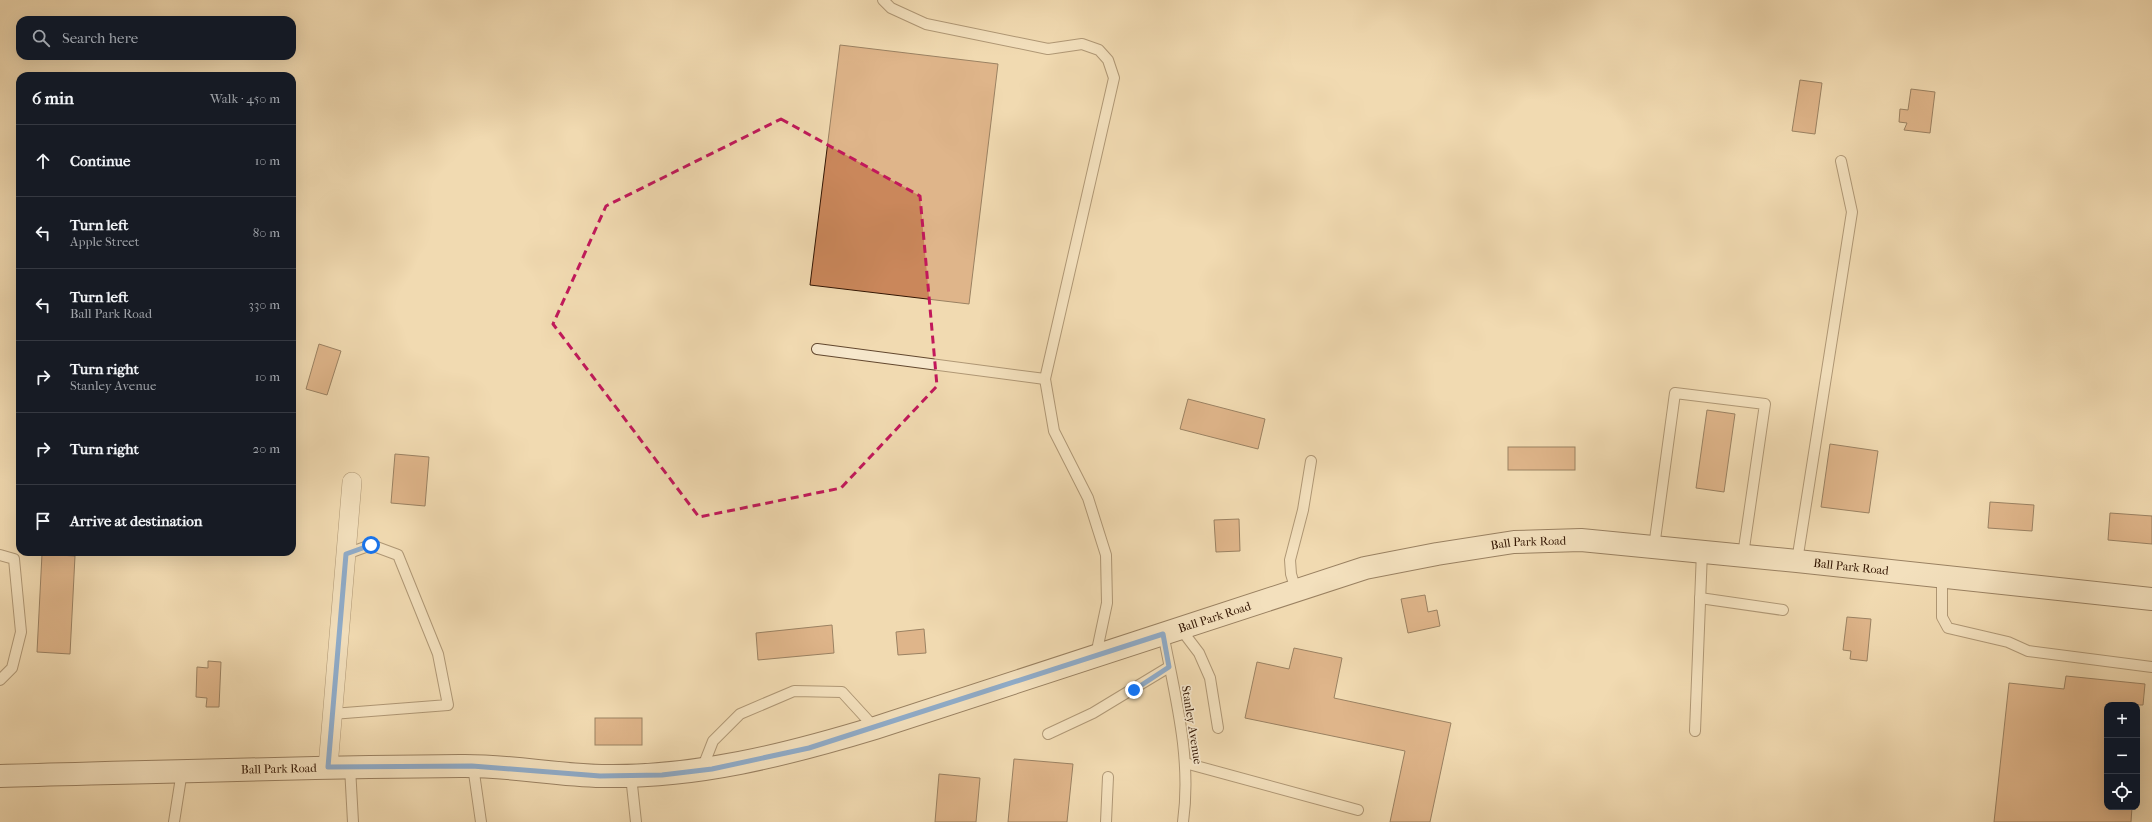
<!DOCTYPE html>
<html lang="en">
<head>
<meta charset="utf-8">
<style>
  body { margin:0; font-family:"IM FELL French Canon",serif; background:#20242c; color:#f1f3f6 }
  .controls { position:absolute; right:12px; bottom:12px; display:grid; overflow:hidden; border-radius:8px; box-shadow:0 4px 16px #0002 }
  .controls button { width:36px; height:36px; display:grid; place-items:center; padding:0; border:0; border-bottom:1px solid #363941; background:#171b24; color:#f1f3f6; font:20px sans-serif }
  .stop { position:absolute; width:12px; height:12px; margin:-9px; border:3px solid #1a73e8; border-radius:50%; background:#fff }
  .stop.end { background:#1a73e8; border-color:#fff; box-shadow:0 1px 4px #0008 }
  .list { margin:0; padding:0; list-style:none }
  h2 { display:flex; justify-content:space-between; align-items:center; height:52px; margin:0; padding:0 16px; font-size:17px }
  h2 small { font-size:13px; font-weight:400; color:#9ea1a6 }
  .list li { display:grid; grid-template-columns:26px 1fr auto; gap:12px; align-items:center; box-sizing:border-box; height:72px; padding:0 16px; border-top:1px solid #363941 }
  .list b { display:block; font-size:15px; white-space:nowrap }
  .list p { margin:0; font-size:13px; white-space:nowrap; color:#9ea1a6 }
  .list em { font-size:13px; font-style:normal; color:#9ea1a6 }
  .icon { flex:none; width:22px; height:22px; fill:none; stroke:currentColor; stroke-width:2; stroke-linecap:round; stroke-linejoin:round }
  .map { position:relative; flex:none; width:2152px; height:822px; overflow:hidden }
  .search { position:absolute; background:#171b24; box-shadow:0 4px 16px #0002; left:16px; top:16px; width:280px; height:44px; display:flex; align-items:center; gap:10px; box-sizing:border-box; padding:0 14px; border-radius:12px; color:#9ea1a6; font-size:15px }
  .panel { position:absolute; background:#171b24; box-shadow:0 4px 16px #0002; left:16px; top:72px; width:280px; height:484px; border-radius:12px }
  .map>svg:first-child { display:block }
  .building { fill:#ca875b; stroke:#331603 }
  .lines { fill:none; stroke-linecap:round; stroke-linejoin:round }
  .lane-casing { stroke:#62472e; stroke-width:12 }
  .street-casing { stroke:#62472e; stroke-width:20 }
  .secondary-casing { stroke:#331603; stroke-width:24 }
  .lane { stroke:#f6e7cc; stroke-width:10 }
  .street { stroke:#f6e7cc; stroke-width:19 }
  .secondary { stroke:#f6e7cc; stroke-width:22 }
  .route { stroke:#1a73e8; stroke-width:5 }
  .marked { fill:none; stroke:#c2185b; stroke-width:3; stroke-dasharray:8 5; stroke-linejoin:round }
  .labels { text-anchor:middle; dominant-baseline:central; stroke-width:3.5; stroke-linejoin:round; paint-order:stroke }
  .street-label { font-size:12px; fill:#331603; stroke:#f6e7cc }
</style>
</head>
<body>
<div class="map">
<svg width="2152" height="822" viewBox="0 0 2152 822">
  <rect width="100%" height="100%" fill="#f1dab1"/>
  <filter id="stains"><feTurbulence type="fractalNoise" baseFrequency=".005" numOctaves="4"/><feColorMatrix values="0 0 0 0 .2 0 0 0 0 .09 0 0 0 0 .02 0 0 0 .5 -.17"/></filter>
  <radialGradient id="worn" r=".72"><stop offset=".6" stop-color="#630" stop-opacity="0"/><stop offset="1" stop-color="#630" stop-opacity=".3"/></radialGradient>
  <g class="building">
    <path d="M840,45L998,64L969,304L810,285Z"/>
    <path d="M1800,80L1822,83L1815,134L1792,131Z"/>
    <path d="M1911,89L1935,92L1930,133L1904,130L1907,123L1899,122L1900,109L1908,110Z"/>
    <path d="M319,344L341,351L327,395L306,389Z"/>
    <path d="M1188,399L1265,419L1258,449L1180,429Z"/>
    <path d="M1707,410L1735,414L1724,492L1696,488Z"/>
    <path d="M1830,444L1878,451L1869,513L1821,507Z"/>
    <rect x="1508" y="447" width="67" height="23"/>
    <path d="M395,454L429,457L425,506L391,503Z"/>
    <path d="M1990,502L2034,505L2032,531L1988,528Z"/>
    <path d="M2110,513L2152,516V544L2108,540Z"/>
    <path d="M1239,519L1240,551L1216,552L1214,520Z"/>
    <path d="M42,554L75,556L70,654L37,652Z"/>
    <path d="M1425,595L1428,612L1437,610L1440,626L1408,633L1401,599Z"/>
    <path d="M1847,617L1871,619L1867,661L1850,659L1851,651L1843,650Z"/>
    <path d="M832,625L834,653L758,660L756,633Z"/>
    <path d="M924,629L926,653L898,655L896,632Z"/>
    <path d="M1294,648L1342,658L1334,698L1451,723L1430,822H1390L1405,751L1245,718L1257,662L1289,669Z"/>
    <path d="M208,661L221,662L219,707H206L207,698L196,697L197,667L208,668Z"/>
    <path d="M2066,676L2145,684L2143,705H2107V807H2132L2131,822H1994L2009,683L2064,689Z"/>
    <rect x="595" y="718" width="47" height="27"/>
    <path d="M1014,759L1073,764L1067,822H1008Z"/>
    <path d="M939,774L980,778L976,822H935Z"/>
  </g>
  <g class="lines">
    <g class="lane-casing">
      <g id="lane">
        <path d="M883,0L891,8L926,24L1048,49L1082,44L1099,50L1108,60L1114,78L1045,379L1054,431L1088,498L1106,555L1107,603L1096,655"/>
        <path d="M817,349L1045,379"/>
        <path d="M1654,547L1675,393L1765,404L1743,555"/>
        <path d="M0,555L14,559L21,632L12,668L0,680"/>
        <path d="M1797,561L1852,212L1841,161"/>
        <path d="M1942,576V617L1948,628L2008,642L2028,651L2152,667"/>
        <path d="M1296,590L1291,574L1290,560L1303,510L1311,461"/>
        <path d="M1700,598L1783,610"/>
        <path d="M1180,628L1199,653L1210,678L1218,728"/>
        <path d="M1163,633C1175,696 1192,758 1183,822"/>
        <path d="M332,714L448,705L438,654L398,555L371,545L346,554"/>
        <path d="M1695,731L1702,551"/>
        <path d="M1048,734L1093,713L1169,667"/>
        <path d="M1185,763L1358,810"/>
        <path d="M473,766L481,822"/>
        <path d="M350,767L353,822"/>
        <path d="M702,769L713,741L740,714L794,691L842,692L875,728"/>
        <path d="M631,776L636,822"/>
        <path d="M174,822L182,771"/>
        <path d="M1106,822L1108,777"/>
      </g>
    </g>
    <g class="street-casing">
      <path id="street" d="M328,767L352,482"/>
    </g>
    <g class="secondary-casing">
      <g id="secondary">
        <path id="s1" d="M0,776C153,772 307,767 460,766C507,765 554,775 602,776C695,778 786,755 875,728L1365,568L1437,554L1514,542L1581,540L1797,561L2152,599"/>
      </g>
    </g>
    <use href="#lane" class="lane"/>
    <use href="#street" class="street"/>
    <use href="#secondary" class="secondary"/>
  </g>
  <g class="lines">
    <path class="route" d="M371,545L346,554L328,767L472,766L600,776L662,775L712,769L809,748L1163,634L1169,667L1134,690"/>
  </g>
  <path d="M0 0H2152V822H0ZM781,119L920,196L937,386L841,488L699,517L553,324L606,206Z" fill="#f1dab1" fill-opacity=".55" fill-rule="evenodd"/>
  <path class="marked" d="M781,119L920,196L937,386L841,488L699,517L553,324L606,206Z"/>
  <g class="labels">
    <g class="street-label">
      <text stroke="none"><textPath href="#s1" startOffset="1562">Ball Park Road</textPath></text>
      <text stroke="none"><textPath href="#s1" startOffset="1886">Ball Park Road</textPath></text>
      <text stroke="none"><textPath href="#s1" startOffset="1238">Ball Park Road</textPath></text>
      <text transform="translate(1192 725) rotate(81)">Stanley Avenue</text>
      <text stroke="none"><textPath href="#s1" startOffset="279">Ball Park Road</textPath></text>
    </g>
  </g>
  <rect width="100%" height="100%" filter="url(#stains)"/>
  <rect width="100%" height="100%" fill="url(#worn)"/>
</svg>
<div class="controls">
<button>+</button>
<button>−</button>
<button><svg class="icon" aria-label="locate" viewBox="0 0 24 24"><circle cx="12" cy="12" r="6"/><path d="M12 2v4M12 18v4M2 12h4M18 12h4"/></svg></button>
</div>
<div class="stop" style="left:371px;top:545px"></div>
<div class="stop end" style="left:1134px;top:690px"></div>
<div class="search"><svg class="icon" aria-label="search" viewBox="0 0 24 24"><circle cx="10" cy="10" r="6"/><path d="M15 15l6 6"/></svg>Search here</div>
<section class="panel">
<h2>6 min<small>Walk · 450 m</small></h2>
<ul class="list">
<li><svg class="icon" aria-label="ahead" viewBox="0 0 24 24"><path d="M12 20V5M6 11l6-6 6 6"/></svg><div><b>Continue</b></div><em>10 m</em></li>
<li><svg class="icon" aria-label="left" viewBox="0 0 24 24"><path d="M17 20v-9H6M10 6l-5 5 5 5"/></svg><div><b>Turn left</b><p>Apple Street</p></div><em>80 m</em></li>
<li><svg class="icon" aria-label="left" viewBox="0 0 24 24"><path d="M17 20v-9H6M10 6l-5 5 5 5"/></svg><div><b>Turn left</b><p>Ball Park Road</p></div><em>330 m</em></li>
<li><svg class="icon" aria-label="right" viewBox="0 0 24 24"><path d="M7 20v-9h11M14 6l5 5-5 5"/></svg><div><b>Turn right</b><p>Stanley Avenue</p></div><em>10 m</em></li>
<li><svg class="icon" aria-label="right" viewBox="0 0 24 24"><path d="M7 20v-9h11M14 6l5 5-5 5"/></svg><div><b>Turn right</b></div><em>20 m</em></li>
<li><svg class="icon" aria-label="arrive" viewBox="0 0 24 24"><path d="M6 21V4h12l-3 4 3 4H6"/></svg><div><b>Arrive at destination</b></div></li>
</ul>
</section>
</div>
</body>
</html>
